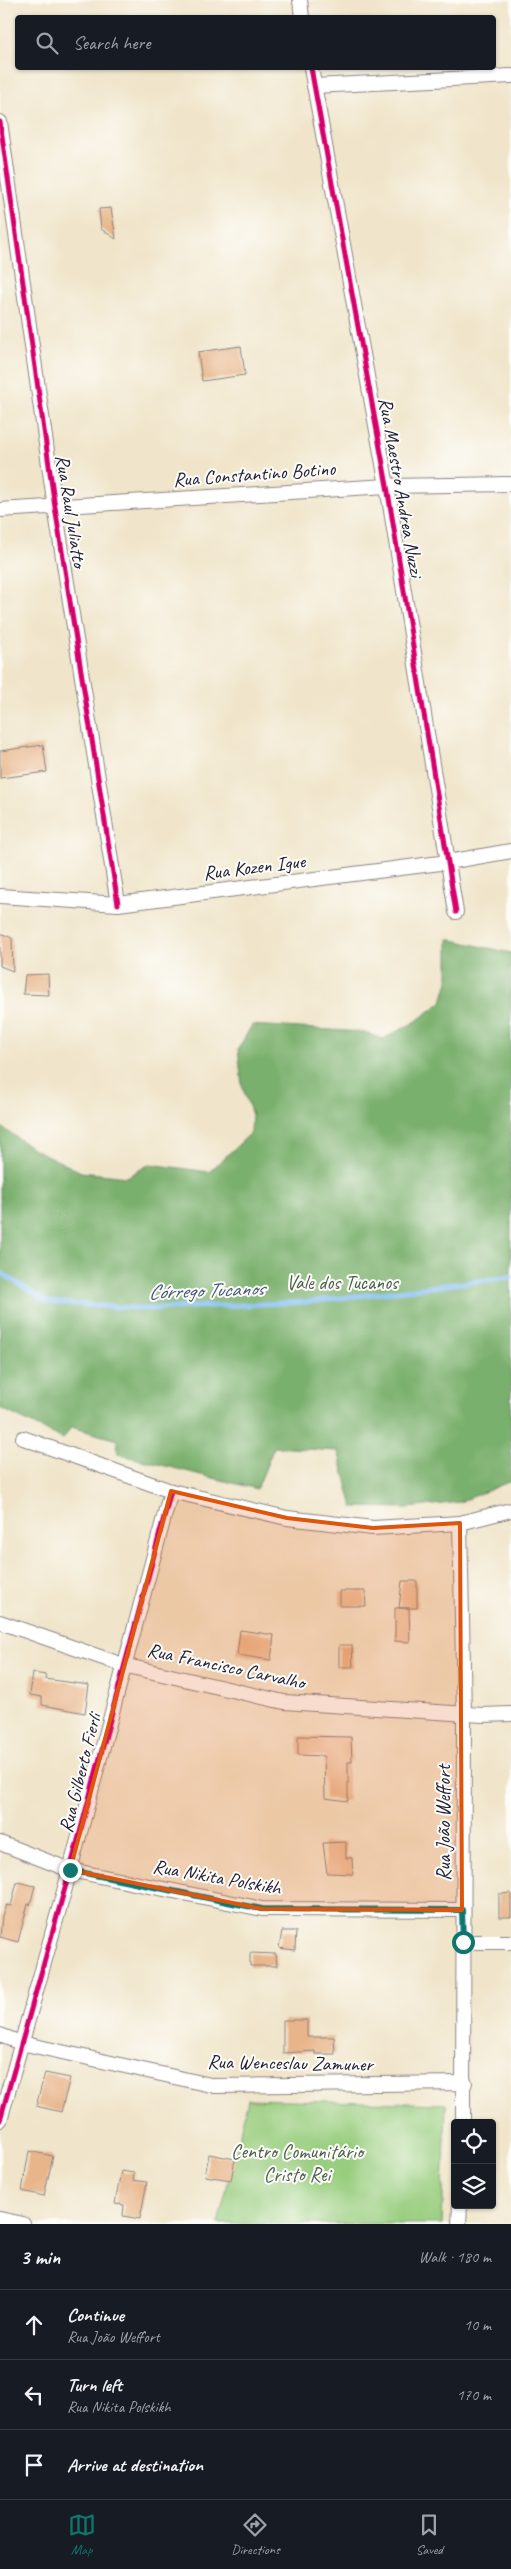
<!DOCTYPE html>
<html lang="en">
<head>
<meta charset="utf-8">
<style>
  body { margin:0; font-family:Caveat,sans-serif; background:#242831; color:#f1f3f6 }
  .controls { position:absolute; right:15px; bottom:15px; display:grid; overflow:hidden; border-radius:5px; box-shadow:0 1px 4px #0004 }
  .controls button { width:45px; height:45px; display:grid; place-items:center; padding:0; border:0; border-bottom:1px solid #363941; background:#171b24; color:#f1f3f6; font:25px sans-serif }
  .stop { position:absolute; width:15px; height:15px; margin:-11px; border:4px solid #0f766e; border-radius:50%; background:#fff }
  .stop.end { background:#0f766e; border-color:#fff; box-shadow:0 1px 5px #0008 }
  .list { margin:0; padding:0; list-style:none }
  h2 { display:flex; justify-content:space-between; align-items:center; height:65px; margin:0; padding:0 20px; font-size:21px }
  h2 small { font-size:16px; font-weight:400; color:#9ea1a6 }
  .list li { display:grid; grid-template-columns:32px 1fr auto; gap:15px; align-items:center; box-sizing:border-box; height:70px; padding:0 20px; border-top:1px solid #363941 }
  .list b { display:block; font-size:19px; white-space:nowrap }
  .list p { margin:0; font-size:16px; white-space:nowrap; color:#9ea1a6 }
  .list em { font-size:16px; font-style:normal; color:#9ea1a6 }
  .icon { flex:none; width:28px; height:28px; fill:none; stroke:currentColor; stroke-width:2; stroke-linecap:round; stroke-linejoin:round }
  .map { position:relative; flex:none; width:511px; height:2224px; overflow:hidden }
  .search { position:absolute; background:#171b24; box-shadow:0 1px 4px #0004; left:15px; right:15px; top:15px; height:55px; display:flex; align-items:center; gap:12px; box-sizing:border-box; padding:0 18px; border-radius:5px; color:#9ea1a6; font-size:19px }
  .sheet { height:275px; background:#171b24 }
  nav { display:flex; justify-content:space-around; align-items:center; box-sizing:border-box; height:70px; border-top:1px solid #363941; background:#171b24; font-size:14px; color:#9ea1a6 }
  nav a { display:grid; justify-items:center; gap:2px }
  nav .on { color:#0f766e }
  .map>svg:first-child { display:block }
  .green { fill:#98cd7e; stroke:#5d785c }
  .forest { fill:#7ab06d; stroke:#4e6954 }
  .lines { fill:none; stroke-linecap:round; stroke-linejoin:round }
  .stream { stroke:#83bdf4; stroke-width:5 }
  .building { fill:#e8b58a }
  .minor-casing { stroke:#898482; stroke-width:16 }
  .minor { stroke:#fff; stroke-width:14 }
  .cycleway-casing { stroke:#fdfcf7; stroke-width:8 }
  .cycleway { stroke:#d6006c; stroke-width:5 }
  .route { stroke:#0f766e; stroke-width:6 }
  .marked { fill:#de560e; fill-opacity:0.2; stroke:#de560e; stroke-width:4; stroke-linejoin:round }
  .labels { text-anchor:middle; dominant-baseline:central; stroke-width:4; stroke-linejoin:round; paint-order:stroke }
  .street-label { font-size:20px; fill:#22223b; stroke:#fdfcf7 }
  .park-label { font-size:20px; fill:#4b5e52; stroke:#fdfcf7 }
  .water-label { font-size:21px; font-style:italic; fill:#44587c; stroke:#fdfcf7 }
</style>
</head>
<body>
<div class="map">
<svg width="511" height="2224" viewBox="0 0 511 2224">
  <rect width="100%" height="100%" fill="#fdfcf7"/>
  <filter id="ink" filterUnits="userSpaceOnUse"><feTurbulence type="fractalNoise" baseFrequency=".02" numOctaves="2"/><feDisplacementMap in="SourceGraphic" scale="10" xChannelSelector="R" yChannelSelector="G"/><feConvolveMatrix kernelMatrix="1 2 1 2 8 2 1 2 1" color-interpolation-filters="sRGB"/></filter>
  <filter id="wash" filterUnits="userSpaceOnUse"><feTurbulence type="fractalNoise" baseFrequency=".0096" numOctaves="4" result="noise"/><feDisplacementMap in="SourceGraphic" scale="20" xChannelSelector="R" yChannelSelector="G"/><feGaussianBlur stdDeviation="1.12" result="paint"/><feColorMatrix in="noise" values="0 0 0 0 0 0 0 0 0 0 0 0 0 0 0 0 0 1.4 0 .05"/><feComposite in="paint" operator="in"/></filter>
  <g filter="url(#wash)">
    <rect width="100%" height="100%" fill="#f0e5ca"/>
    <path class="green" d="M248,2099L446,2104L442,2224H218Z"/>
    <path class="forest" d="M448,939L511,953V1481L460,1502L408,1508L353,1507L338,1451L274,1447L257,1489L118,1454L117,1440L71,1427L63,1439L0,1408V1126L32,1148L81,1172L127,1177L150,1164L209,1172L251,1133L252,1115L242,1086L238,1049L252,1025L363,1032L383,1039L415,1022L442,1002L448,981Z"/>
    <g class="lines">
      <path class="stream" d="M0,1272L47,1302L146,1309L308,1302L511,1277"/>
    </g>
    <g id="blocks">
      <g class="building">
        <path d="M111,208L116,239L101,229L99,209Z"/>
        <path d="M241,346L245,375L202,381L198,352Z"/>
        <path d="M43,745L47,772L0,778V751Z"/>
        <path d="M0,933L12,938L13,971L0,966Z"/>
        <path d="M48,974L49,995L23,994L25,975Z"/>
        <path d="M402,1581H417V1608H399Z"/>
        <path d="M340,1591H365L366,1606H340Z"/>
        <path d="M395,1608H409L410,1642L395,1641Z"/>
        <path d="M240,1630L274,1635L271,1660L237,1655Z"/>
        <path d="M339,1645H352L353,1667H339Z"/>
        <path d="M33,1673L46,1675L45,1679L89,1685L85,1713L42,1705V1697L30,1695Z"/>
        <path d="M298,1736L351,1737L352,1762H348V1801L325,1798L324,1756L298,1755Z"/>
        <path d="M346,1842V1858H352L353,1874L327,1873L323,1843Z"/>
        <path d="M17,1882L35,1886L30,1905L28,1904L18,1942L0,1937L2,1916L6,1905L11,1906Z"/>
        <path d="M511,1893V1917H499V1894Z"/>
        <path d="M282,1931H296L295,1950L279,1948Z"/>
        <path d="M250,1953L276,1954L277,1966H250Z"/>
        <path d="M283,2020H307V2037H334L335,2054H315V2051L283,2053Z"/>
        <path d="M45,2073L70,2078L61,2112L36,2106Z"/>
        <path d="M29,2151L53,2156L44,2196L22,2191Z"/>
        <path d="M209,2154L235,2159L231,2180L205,2176Z"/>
        <path d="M121,2171L134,2173L133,2180L147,2182L140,2219L123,2216L124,2205L115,2204Z"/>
      </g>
    </g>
  </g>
  <g filter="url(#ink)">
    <use href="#blocks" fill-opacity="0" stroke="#898482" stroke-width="1"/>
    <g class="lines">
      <g class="minor-casing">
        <g id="minor">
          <path d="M300,0L302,18"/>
          <path d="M311,68L387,486L456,912"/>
          <path d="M314,86L511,76"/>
          <path d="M0,122L55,507L118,904"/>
          <path d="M0,510L387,486L511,484"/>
          <path d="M0,896L118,904L448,862L511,851"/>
          <path d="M23,1438L171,1491L287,1518L373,1528L460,1523L511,1510"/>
          <path d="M460,1523L464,1714L463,2123"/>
          <path d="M0,1622L123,1665L284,1702L483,1715L511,1714"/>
          <path d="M0,1843L70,1870L262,1909L462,1910"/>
          <path d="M463,1942H511"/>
          <path d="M0,2035L21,2043L215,2086L465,2083"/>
          <path d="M0,2120L70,1870L171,1491"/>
          <path d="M0,2219L23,2224"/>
          <path d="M459,2224L460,2205"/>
        </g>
      </g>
      <use href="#minor" class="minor"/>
      <g class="cycleway-casing">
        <g id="cycleway">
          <path d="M311,68L387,486L456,912"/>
          <path d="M0,122L55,507L118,904"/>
          <path d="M0,2120L70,1870L171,1491"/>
        </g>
      </g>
      <use href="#cycleway" class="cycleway"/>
    </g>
  </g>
  <g class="lines" filter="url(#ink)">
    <path class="route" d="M70,1870L262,1909L462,1910L463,1942"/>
  </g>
  <path class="marked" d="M171,1491L287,1518L373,1528L460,1523L462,1910L262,1909L70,1870Z"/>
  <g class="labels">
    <g class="street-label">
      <text transform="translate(254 474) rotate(-4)">Rua Constantino Botino</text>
      <text transform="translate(401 487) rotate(80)">Rua Maestro Andrea Nuzzi</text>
      <text transform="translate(71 511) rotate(81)">Rua Raul Juliatto</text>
      <text transform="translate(254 867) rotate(-7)">Rua Kozen Igue</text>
      <text transform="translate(226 1666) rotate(12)">Rua Francisco Carvalho</text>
      <text transform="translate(80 1773) rotate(-76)">Rua Gilberto Fierli</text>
      <text transform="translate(443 1823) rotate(-90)">Rua João Weffort</text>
      <text transform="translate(217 1877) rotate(10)">Rua Nikita Polskikh</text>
      <text transform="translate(290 2063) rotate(1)">Rua Wenceslau Zamuner</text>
    </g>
    <g class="park-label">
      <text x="342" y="1282">Vale dos Tucanos</text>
      <text x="297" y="2151">Centro Comunitário<tspan x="297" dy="23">Cristo Rei</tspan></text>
    </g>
    <g class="water-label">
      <text transform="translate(206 1290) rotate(-2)">Córrego Tucanos</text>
    </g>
  </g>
</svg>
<div class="controls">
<button><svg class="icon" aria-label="locate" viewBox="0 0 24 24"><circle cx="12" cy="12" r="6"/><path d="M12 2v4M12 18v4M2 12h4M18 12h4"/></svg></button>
<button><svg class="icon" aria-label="layers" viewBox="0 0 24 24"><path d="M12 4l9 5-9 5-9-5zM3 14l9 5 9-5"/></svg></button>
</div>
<div class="stop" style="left:463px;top:1942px"></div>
<div class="stop end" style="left:70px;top:1870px"></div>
<div class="search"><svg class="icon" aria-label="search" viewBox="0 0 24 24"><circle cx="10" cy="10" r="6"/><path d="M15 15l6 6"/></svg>Search here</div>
</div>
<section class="sheet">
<h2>3 min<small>Walk · 180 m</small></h2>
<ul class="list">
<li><svg class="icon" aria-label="ahead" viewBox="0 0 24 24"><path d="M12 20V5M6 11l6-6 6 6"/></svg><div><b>Continue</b><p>Rua João Weffort</p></div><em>10 m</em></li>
<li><svg class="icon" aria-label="left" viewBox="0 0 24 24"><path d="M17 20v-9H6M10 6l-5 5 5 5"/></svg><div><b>Turn left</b><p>Rua Nikita Polskikh</p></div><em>170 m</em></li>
<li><svg class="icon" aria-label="arrive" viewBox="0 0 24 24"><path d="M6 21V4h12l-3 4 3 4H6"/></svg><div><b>Arrive at destination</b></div></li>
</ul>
</section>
<nav>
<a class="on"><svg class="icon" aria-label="map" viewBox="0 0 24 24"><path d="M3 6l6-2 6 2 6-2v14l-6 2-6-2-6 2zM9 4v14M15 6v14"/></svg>Map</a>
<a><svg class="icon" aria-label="directions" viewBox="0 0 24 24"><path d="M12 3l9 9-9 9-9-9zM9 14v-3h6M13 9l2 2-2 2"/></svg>Directions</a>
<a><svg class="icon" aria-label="saved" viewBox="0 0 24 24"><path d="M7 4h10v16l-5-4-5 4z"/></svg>Saved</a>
</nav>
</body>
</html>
